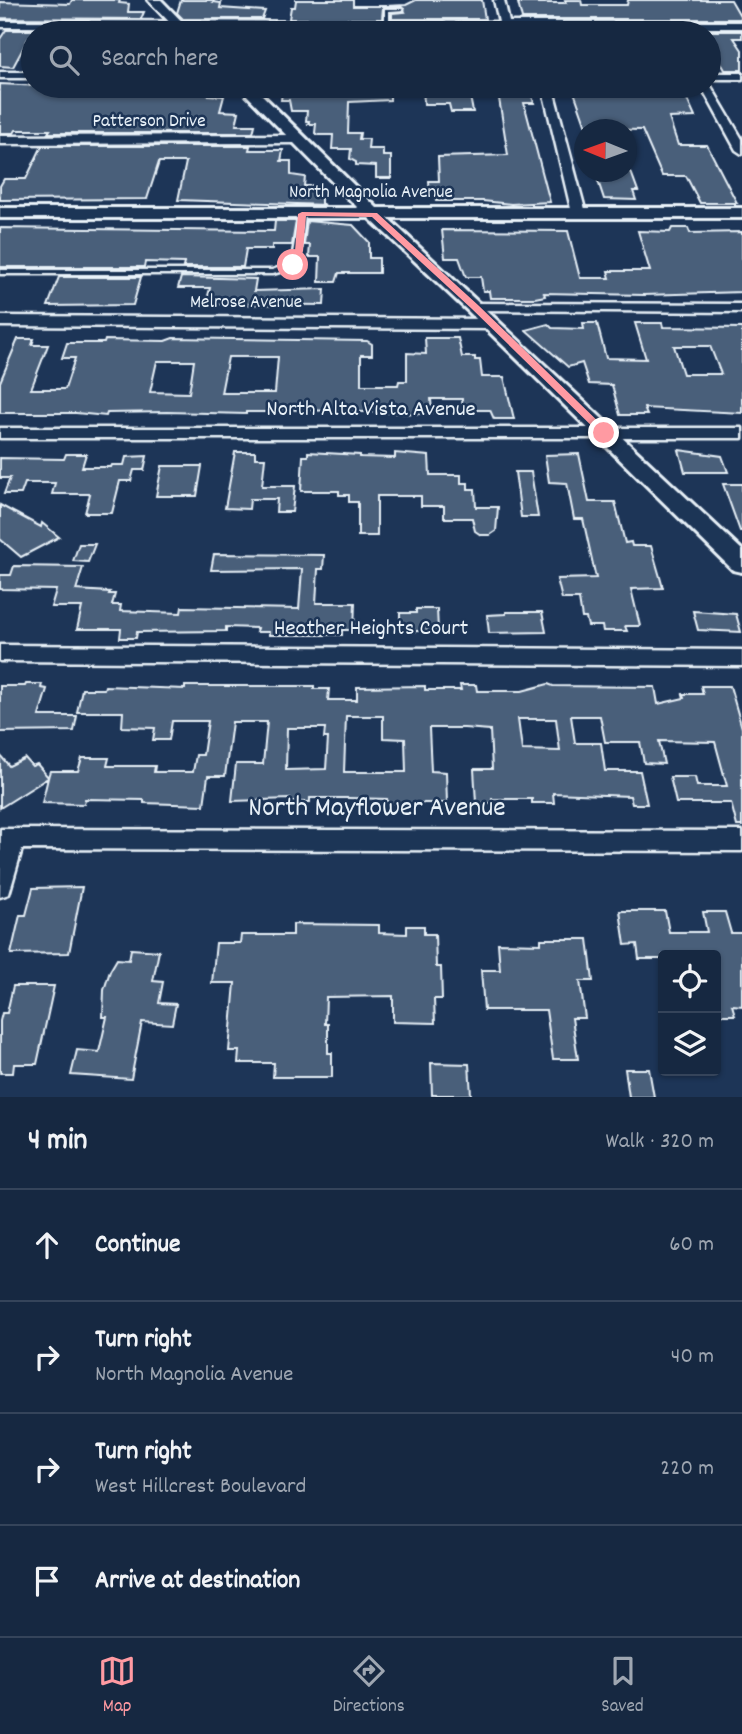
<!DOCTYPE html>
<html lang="en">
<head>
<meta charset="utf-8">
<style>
  body { margin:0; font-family:Dekko,sans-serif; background:#23344c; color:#f1f3f6 }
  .controls { position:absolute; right:21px; bottom:21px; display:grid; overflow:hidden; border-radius:7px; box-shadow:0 2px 5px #0004 }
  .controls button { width:63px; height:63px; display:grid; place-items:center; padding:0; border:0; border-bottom:2px solid #35445a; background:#162841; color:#f1f3f6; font:35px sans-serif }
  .compass { position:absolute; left:574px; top:119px; width:63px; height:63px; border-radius:50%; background:#162841; box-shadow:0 2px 5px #0004; rotate:271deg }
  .stop { position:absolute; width:21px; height:21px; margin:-16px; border:5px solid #ff9aa2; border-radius:50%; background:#fff }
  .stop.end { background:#ff9aa2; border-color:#fff; box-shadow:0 2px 7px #0008 }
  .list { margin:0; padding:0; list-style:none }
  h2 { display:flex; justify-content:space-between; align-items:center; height:91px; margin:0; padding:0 28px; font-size:30px }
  h2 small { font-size:23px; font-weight:400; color:#9ea6b1 }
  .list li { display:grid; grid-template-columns:46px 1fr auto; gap:21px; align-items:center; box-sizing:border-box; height:112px; padding:0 28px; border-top:2px solid #35445a }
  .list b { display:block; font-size:26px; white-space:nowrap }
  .list p { margin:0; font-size:23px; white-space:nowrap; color:#9ea6b1 }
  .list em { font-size:23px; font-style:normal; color:#9ea6b1 }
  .icon { flex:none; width:38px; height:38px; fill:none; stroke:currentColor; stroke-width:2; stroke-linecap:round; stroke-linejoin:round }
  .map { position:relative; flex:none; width:742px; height:1097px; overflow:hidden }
  .search { position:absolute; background:#162841; box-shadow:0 2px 5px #0004; left:21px; right:21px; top:21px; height:77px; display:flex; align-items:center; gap:18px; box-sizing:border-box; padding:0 24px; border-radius:38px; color:#9ea6b1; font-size:26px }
  .sheet { height:539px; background:#162841 }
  nav { display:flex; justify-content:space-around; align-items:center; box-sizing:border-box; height:98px; border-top:2px solid #35445a; background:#162841; font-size:19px; color:#9ea6b1 }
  nav a { display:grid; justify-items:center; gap:4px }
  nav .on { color:#ff9aa2 }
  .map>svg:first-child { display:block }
  .building { fill:#495e7a; stroke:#e8f1f8; stroke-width:2; fill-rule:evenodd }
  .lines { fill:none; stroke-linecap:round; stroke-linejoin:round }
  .service-casing { stroke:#e8f1f8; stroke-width:5 }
  .minor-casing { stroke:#e8f1f8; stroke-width:5 }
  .tertiary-casing { stroke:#e8f1f8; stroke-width:6 }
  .service { fill:#1d3557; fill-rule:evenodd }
  .minor { fill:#1d3557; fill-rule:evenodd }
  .tertiary { fill:#1d3557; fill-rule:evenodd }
  .route { fill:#ff9aa2 }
  .labels { text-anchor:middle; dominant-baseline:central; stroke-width:5; stroke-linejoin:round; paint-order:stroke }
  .far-street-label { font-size:19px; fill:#e8f1f8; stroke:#1d3557 }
  .street-label { font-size:23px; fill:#e8f1f8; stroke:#1d3557 }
  .near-street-label { font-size:28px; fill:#e8f1f8; stroke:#1d3557 }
</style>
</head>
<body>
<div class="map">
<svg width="742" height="1097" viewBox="0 0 742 1097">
  <rect width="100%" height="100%" fill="#1d3557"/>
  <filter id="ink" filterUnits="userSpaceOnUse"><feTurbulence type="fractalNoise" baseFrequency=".0143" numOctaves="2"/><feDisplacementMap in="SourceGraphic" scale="14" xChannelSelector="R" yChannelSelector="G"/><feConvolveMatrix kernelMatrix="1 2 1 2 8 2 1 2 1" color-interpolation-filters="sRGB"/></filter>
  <g filter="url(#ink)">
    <g class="building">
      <path d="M72,0H120L119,3L129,4L128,12H144L141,19L0,18V2L70,4Z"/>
      <path d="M181,0H214L213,2L221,3L220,8L265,11L262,19H183L177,13Z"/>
      <path d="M296,0H353V6H385L406,5L416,0H482L485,19H392V13L405,12L401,6L383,7L382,19H289L291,7H295Z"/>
      <path d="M565,0H581L582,5H627L628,0H731L742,19H522L518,3H566Z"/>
      <path d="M6,30H135L134,33H33V39H28L13,67L0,66V39Z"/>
      <path d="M288,30L485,31V33H287Z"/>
      <path d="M527,31H742V38H734L742,50V70H725L720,61H709V33H528Z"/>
      <path d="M0,84L80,88L210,86L208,95L224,96L220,111L239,112L236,125H255L253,133H48L50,130H16L14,133H0Z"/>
      <path d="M283,86H390V100L349,102L348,133H360L359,139H369L368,149H383V156H391V178H376V166L356,165V162L350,159L351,149H332L333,135H318L315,133L316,124H308L309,121H306L307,111H291L289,100H281Z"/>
      <path d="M423,86H468L473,112H451L449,104H424Z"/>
      <path d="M497,86H529L534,103H524L550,202L511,204L483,201H436L435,196H430L429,181H439L438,157L508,155Z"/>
      <path d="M572,86H681L695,117L669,118L678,145H707L737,203H700L686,176H662L642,130L587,129Z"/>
      <path d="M42,146H250L249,150H283L281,161H291V175L305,177L304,186H315L314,197H321V203L325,205L178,200L186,162H159L147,199L0,200V186L4,179H26Z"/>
      <path d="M595,172H631L638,191H633L636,200L604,199Z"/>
      <path d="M275,221H296L292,245H272V249H246L243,267H183L184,263L145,262L144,267H0V228L274,231Z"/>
      <path d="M307,221L353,225L369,242V258H379V273H339L336,282H319L320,257H309L310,245H304Z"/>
      <path d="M672,228H688L690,233L742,232V292L644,295L544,293L545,296L535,298H490L489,291H483L481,277H466L459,258H445L442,230L568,231L580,278H610L608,271H650L638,231L670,232Z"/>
      <path d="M59,277H141L133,305L48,306Z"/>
      <path d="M181,277L256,279L254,291L325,289L324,305L206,304L210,288H178Z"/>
      <path d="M583,323H597L606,358L646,359L635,323H662L663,327L742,328V413L644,408L647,415H620L612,385L589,384L582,363L568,367L526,330L548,324L552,328L584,329ZM674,346H710L721,374H683Z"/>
      <path d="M173,338L367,341L372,344V355H361V385H398L399,381H407V353L426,354L425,338H458L462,357H475V360H480L482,377H504L514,419H494L490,410H463L462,399H431L432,413L427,414L271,409V412H246V414L167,412L107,413L106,416L76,413H0V382L18,339H34L32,345H48L31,389H65L75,358H62L67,343H104L105,340L165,341ZM228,357H278L275,393H221ZM157,361H194L189,393L150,392Z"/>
      <path d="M679,450L722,456L728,472H685Z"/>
      <path d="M235,452H255V458H265L262,486H295L292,512H276L277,499H250L249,509L225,508Z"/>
      <path d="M308,452L360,455V457L395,458V453L429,456L430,475H461V483H468V489H475L476,507H498L496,531L490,535H481L475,531L472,518H444V506H421V496H377V536H358V502H349V495H339V491H301L303,456H308Z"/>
      <path d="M66,454H86L82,467H111L112,465H124L126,457L147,456L144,470H134L131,481H120L112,513H85L90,494H52L55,483H25L21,494H4L10,478H0V458L64,459Z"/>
      <path d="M579,454L589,502H615L625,543L631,542L632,546H651L660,577L663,588L631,589L640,626H625L627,631H603L602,626H588L586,618H582L579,599H562L557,579L596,578L583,519H574L567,483L549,482L545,455Z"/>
      <path d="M162,466H202L197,496H156Z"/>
      <path d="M515,472H531L538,517H521Z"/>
      <path d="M723,484H742V531H740Z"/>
      <path d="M0,505L41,527L42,523L59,537L21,557L0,539Z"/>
      <path d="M79,544H95L88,562L73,561Z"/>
      <path d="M214,554L324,555L323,569H318L316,603H355L354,630H342V635H269V632H256L257,628L226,627V631L137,632L136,638H120L121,629H77L82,607H51L56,590L0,589V575H11L14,566L83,567L76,590L110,592L109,594H115L112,605H121L120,611L181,613L182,607L299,609L302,569L211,570Z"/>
      <path d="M416,609H437L438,630L400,632V613H416Z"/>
      <path d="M693,611L736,614L741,632L698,630Z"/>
      <path d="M506,612H542L546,632L489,633L487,615L506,614Z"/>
      <path d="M26,684H42L41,688L47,689L39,716H77L74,731L0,732V686H25Z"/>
      <path d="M548,684L553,686L655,687L658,704L684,698L683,694H703L701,686H730L742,728V826H737L731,803H676L670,777H695L697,786H727L715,742L659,741L664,764L644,763L640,742H605L600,716H571L575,743H601L605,771H640L647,804H632L630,796L553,793L554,803H532V799H492V803H476L474,769H492L490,730L464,728H429L431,771L446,772L447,803H387V799L349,798H310V802H290V799L232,801L236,764H263L267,722H232L225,776H208L204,805L144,803V800L85,799L84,804L42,803L48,778L0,808V755L9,766L25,758L32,766L37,764L48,777L50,771H78L82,758H109L107,766H155L154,772H193L196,755H203L208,721H172L169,740H153L155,728L122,727L123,712H77L82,689H104L105,686L185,689V686H314V689H329L328,700H357V687L425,686V690H461L460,685H476L477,691H522ZM346,716H383V738L405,739L406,772H344ZM518,719H556L560,751L522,750ZM287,728H325L324,738H328L326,769L286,770Z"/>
      <path d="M82,887L69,953L11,954L20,915H26L33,888Z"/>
      <path d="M620,911H665L669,932H707L703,912H725L731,933H742V1006L732,1005L735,1015H716V955H663V959H639L637,944L625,945Z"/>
      <path d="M293,924L379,925V933L407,934V926H424V934H435L436,967H441L442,999H434L435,1023L393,1022V996L326,997L325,1024H328V1053H332V1077H273L274,1063H238L239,1051H229L235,983H212L216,943H240L241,935H293Z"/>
      <path d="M541,939H588L593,981H580L585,1018H572L578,1059H553L546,1010H484L481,970H500L498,943L541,944Z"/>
      <path d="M131,949L159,951L153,981L163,982L159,1003L176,1004L172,1024L142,1022L131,1079L71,1075L77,1050L99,1052L107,1017H103L104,990L110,971L117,959L129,960Z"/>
      <path d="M13,986H54L37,1064H14L13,1073H0V1021L2,1013H7Z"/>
      <path d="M431,1063L469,1064L471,1095H432Z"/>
      <path d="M625,1069H649L654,1097H629Z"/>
    </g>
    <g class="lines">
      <g class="service-casing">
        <g id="service">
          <path d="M385,9H401L403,10L389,11V24L387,25L385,24Z"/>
          <path d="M300,213L305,214L300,259L296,267L273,274H0V270H272L290,264L292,259Z"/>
        </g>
      </g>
      <g class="minor-casing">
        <g id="minor">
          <path d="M494,0H504L509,22H742V28H511L512,33H502L501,28L0,27V21L499,22Z"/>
          <rect x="0" y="72" width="33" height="6"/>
          <rect x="709" y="73" width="33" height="6"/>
          <path d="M709,83L742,139V154L736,150L701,86H709Z"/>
          <path d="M542,86H552L586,213L584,216H574L572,213Z"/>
          <path d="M0,136L298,135L304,139L298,143L0,144Z"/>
          <path d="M475,303L742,304V312L470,310L468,307Z"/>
          <path d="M0,316L492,319L500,324L492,329L0,326Z"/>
          <rect x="0" y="428" width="742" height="10"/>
          <path d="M0,645L742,650V666L0,661Z"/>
          <path d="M1,829L742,831V851L22,849L9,894L0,897Z"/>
        </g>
      </g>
      <g class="tertiary-casing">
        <g id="tertiary">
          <path d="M148,0H161L193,33H180Z"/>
          <path d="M238,86H253L377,208H742V218H388L742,550V572L733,570L468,311L369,218H0V208H358Z"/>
        </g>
      </g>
      <use href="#service" class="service"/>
      <use href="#minor" class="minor"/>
      <use href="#tertiary" class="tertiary"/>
    </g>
  </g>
  <path class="route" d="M302,212L377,213L478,305L608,431V435H601L472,309L372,217L306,216L303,251L296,267H290L295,251L298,214Z"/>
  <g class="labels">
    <g class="far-street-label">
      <text x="149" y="122">Patterson Drive</text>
      <text x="371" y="193">North Magnolia Avenue</text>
      <text x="246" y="303">Melrose Avenue</text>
    </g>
    <g class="street-label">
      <text x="371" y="410">North Alta Vista Avenue</text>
      <text x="371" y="629">Heather Heights Court</text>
    </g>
    <g class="near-street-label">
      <text x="377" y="810">North Mayflower Avenue</text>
    </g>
  </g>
</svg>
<div class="controls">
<button><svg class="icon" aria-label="locate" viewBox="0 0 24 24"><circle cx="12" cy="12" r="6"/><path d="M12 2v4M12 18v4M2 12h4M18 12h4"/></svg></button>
<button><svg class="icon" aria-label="layers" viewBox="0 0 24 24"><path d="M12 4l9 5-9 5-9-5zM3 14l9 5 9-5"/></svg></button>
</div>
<svg class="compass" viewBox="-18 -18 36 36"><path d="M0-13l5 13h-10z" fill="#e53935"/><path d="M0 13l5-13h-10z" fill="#9ea6b1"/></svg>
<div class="stop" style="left:293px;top:265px"></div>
<div class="stop end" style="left:604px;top:433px"></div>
<div class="search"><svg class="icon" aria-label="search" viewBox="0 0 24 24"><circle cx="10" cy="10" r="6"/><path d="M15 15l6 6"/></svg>Search here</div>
</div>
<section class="sheet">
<h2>4 min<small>Walk · 320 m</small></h2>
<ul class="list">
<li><svg class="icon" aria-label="ahead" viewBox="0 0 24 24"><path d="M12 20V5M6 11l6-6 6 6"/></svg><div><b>Continue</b></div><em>60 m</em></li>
<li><svg class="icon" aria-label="right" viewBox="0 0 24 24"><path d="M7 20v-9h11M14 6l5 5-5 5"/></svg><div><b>Turn right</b><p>North Magnolia Avenue</p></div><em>40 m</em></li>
<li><svg class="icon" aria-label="right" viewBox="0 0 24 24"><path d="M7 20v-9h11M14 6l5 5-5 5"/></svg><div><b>Turn right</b><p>West Hillcrest Boulevard</p></div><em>220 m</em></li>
<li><svg class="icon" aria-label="arrive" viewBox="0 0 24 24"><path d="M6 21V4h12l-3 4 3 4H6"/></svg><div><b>Arrive at destination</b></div></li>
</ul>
</section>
<nav>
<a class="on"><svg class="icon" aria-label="map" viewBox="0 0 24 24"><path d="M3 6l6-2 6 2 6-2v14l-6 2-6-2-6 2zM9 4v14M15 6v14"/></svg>Map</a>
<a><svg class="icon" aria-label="directions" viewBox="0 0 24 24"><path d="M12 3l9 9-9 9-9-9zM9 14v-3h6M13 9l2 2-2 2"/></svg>Directions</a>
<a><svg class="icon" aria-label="saved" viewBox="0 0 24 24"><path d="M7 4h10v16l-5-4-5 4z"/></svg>Saved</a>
</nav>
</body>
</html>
